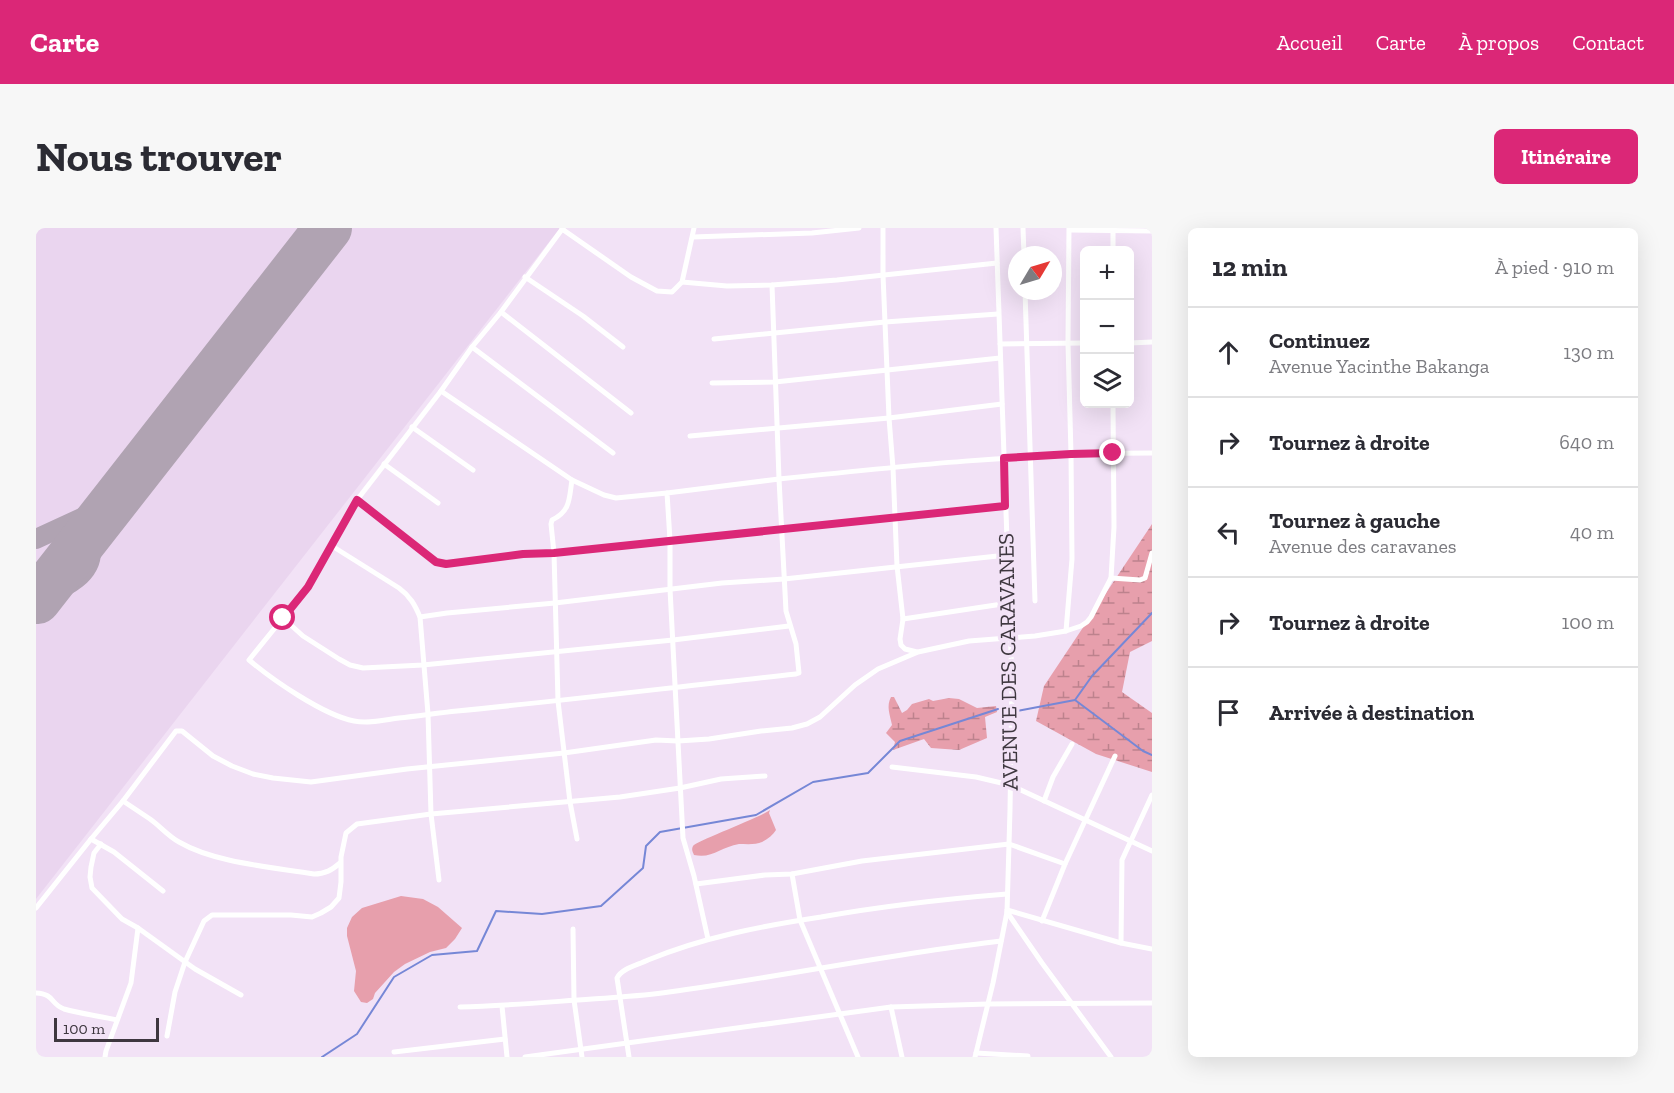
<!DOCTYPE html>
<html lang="fr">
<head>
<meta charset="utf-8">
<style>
  body { margin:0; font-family:"Zilla Slab",serif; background:#f7f7f7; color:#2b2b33 }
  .controls { position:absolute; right:18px; top:18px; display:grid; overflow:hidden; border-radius:9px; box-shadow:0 6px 24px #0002 }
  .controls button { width:54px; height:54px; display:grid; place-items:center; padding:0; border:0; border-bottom:2px solid #e1e1e2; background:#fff; color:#2b2b33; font:30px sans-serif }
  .compass { position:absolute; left:972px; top:18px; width:54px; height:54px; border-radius:50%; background:#fff; box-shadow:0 6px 24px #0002; rotate:52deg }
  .scale { position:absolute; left:18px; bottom:15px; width:105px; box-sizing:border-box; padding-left:6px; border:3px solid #3e373f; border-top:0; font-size:16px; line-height:21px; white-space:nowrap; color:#3e373f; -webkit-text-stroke:4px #f2e2f6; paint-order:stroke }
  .stop { position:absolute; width:18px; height:18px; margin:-14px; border:4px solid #db2777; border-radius:50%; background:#fff }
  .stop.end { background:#db2777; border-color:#fff; box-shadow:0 2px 6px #0008 }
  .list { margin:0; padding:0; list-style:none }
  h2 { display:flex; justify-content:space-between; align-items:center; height:78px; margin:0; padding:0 24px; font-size:26px }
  h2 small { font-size:20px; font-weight:400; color:#7c7c81 }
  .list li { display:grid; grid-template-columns:39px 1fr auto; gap:18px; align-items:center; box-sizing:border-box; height:90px; padding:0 24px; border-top:2px solid #e1e1e2 }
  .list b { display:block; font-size:22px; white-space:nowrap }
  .list p { margin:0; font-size:20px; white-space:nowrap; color:#7c7c81 }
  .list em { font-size:20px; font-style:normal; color:#7c7c81 }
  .icon { flex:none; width:33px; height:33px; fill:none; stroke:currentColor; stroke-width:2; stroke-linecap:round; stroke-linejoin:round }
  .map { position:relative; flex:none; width:1116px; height:829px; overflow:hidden; border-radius:9px }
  header { display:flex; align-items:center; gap:36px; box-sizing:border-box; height:84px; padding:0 30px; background:#db2777; color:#fff }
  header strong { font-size:28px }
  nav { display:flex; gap:33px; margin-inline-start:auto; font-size:21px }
  .intro { display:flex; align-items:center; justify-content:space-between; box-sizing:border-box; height:144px; padding:0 36px }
  h1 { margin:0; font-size:42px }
  .button { padding:15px 27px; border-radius:9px; background:#db2777; color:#fff; font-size:21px; font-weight:700 }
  main { display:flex; gap:36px; padding:0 36px }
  aside { flex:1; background:#fff; border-radius:9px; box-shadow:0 6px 24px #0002 }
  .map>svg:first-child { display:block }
  .built { fill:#ead5ef }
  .grass { fill:#e79fac }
  .wetland { fill:url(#wetland-marsh) }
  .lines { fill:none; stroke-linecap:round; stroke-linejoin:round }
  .stream { stroke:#7687d6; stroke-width:2 }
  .taxiway { stroke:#b0a3b2; stroke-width:20 }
  .runway { stroke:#b0a3b2; stroke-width:48 }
  .street { stroke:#fff; stroke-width:5 }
  .route { stroke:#db2777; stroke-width:8 }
  .labels { text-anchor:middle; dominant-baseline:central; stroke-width:6; stroke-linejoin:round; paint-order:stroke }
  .street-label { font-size:22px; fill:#3e373f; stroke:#f2e2f6 }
</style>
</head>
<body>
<header>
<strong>Carte</strong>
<nav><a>Accueil</a><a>Carte</a><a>À propos</a><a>Contact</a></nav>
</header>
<div class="intro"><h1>Nous trouver</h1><a class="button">Itinéraire</a></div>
<main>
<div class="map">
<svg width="1116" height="829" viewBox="0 0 1116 829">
  <defs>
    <pattern id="wetland-marsh" width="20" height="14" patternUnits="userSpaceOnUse" patternTransform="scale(1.5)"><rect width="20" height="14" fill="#e79fac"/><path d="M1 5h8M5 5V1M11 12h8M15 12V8" fill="none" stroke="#bd828d"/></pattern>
  </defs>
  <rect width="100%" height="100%" fill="#f2e2f6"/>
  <path class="built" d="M3,0H524L0,671V5Z"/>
  <g class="grass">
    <path d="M734,582L733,585L740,602C737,607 732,611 726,614C720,617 710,616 703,616C685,619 676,631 658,627C657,624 655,622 657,618C660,613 723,590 734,582Z"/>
    <path d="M365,668L387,671L402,679L426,700L419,711L410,720L394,724L369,736L358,744L339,765L337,771L331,775L325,774L318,763L320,743L311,708V700L316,689L326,680Z"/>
  </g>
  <g class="wetland">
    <path d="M1116,296V413L1094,424L1086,464L1116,485V544L1060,526L1000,493L1008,458Z"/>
    <path d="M855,469H858L866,485L871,482L876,476L893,471L897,473L913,470L923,471L941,480L960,478L961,484L949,489L951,510L923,522L895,520L888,511L857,522L859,514L850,505L856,497C854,487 850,478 855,469Z"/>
  </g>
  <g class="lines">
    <g class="stream">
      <path d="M1039,472L1107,523L1116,527"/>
      <path d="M981,483L1039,472L1056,448L1116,385"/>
      <path d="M286,829L321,806L358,749L396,727L441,723L460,683L506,686L565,678L607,640L610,618L624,604L720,587L777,554L832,545L864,513L962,481"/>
    </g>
    <g class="taxiway">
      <path d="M0,311L76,276"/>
      <path d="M0,370L1,372C22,362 57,350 55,321C55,316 53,311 52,306"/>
    </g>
    <path class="runway" d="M1,372L292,0"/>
    <g class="street">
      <path d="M527,0L465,84L436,119L405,163L536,252L568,267L580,270L631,265"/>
      <path d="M847,0V47L853,190L857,240L861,338L867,391L864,411L865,417L869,421L881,424"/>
      <path d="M987,0L988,27"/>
      <path d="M1077,0V22"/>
      <path d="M526,1L595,49L621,63L636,64L646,54L658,0"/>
      <path d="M1034,2L1116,3"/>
      <path d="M657,9L776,5L823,0"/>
      <path d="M489,49L547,88L587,119"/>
      <path d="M646,54L691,58L736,57L801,52L961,35"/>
      <path d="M736,57L743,251C867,238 991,225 1116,225"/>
      <path d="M989,63L999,373"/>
      <path d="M465,84L595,185"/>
      <path d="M678,111L849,94L962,86"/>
      <path d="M1094,115L1116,114"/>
      <path d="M964,116L1048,115"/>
      <path d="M436,119L577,225"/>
      <path d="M676,155L739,154L964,130"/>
      <path d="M376,199L437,242"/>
      <path d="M654,208L853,190L966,176"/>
      <path d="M348,236L402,275"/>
      <path d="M536,252C533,270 535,283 516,292L515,296L518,325L522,473L534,574L541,611"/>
      <path d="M321,272L405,163"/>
      <path d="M296,318L363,360C374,368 379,377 384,389L392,486L395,586L403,652"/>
      <path d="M1075,350L1104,352L1109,350L1116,325"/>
      <path d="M384,389L411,385L519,375L686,355L748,351L971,327"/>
      <path d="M247,390L267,408L303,431L314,437L327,440L387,437L637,412L753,398"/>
      <path d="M867,391L973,375"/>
      <path d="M1030,403L1036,331L1035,226L1032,115L1033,0"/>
      <path d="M856,539L940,549L974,557L1116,623"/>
      <path d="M87,573C96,579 105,585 114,591C124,598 132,608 143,614C179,635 236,639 278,646C289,646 296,642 304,635"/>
      <path d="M1008,573L1017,549L1036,516"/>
      <path d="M65,616L58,625L55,639L54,649L56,660L86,691L102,700L159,741L205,767"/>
      <path d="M756,646L764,692L822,829"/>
      <path d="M660,656L729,647L756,646L826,633L973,616L1029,636"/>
      <path d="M127,663L78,624L55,611L87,573L140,503H146L177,528L196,538L217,546L237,550L275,554L371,541L528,525L620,512L642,513L673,511L725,503L756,500L771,496L784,489L819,457L842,441L882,424L933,413L999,408L1030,403L1045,398L1051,394L1055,389L1075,350L1078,299L1077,176"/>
      <path d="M0,680L55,611"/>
      <path d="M971,682L1085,715L1116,721"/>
      <path d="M971,684L1006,735L1075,829"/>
      <path d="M1006,693L1029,636L1079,528"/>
      <path d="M537,701L538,772L546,829"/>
      <path d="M672,711L658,648L647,610L634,361V312L518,325L487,326L405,336L396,330L321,272L313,284L296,318L272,359L213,432C237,452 287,487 318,493C333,496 348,492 363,490C382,488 402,485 421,483C535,472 647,458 760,446L763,445L760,416L750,383L743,251L631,265L634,312L746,302L970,278"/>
      <path d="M1085,715L1086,632L1116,567"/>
      <path d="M0,765C19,766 14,776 28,781C45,786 64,788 81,792"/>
      <path d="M466,778L471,829"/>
      <path d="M424,779C468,778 512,774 556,771C582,769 607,768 633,764C744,749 854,726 965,713"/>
      <path d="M855,779L866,829"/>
      <path d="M131,808L139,764L149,734L168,693L176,687H255L276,689L285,685L295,679L303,670L305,654V629L310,605L321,596L395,586L584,569L644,560L685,551L729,548"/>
      <path d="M358,824L469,811"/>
      <path d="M940,825L992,828"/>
      <path d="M69,829L70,823L95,755L102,700"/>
      <path d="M489,829L855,779L952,776L1116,775"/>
      <path d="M593,829L581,750C586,740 602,737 612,732C668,709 726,698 785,689C847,678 909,671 971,666"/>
      <path d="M939,829L957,755L971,684L974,582L976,454L960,0"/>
    </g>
  </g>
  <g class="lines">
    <path class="route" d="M247,390L272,359L321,272L400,334L410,336L487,326L518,325L969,278L968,230L1035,226L1077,225"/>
  </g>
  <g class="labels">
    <g class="street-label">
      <text transform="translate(972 434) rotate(-91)">AVENUE DES CARAVANES</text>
    </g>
  </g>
</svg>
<div class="controls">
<button>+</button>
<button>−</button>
<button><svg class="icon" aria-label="layers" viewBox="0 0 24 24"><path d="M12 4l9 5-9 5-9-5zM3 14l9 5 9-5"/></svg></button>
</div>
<svg class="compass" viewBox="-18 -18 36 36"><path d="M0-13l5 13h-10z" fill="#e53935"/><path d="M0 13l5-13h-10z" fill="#7c7c81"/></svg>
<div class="scale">100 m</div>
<div class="stop" style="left:247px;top:390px"></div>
<div class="stop end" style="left:1077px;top:225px"></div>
</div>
<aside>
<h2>12 min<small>À pied · 910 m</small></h2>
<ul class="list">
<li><svg class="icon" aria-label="ahead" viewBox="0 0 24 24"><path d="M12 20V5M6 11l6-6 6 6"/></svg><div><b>Continuez</b><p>Avenue Yacinthe Bakanga</p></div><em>130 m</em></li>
<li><svg class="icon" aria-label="right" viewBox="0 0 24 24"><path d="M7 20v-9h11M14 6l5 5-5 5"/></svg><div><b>Tournez à droite</b></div><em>640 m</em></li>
<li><svg class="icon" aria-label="left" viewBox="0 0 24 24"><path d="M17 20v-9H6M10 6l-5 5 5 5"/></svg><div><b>Tournez à gauche</b><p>Avenue des caravanes</p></div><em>40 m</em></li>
<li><svg class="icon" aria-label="right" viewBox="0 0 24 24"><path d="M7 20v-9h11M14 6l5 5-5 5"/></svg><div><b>Tournez à droite</b></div><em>100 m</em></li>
<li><svg class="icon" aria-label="arrive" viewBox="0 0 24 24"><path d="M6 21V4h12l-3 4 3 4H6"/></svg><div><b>Arrivée à destination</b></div></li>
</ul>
</aside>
</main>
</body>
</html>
